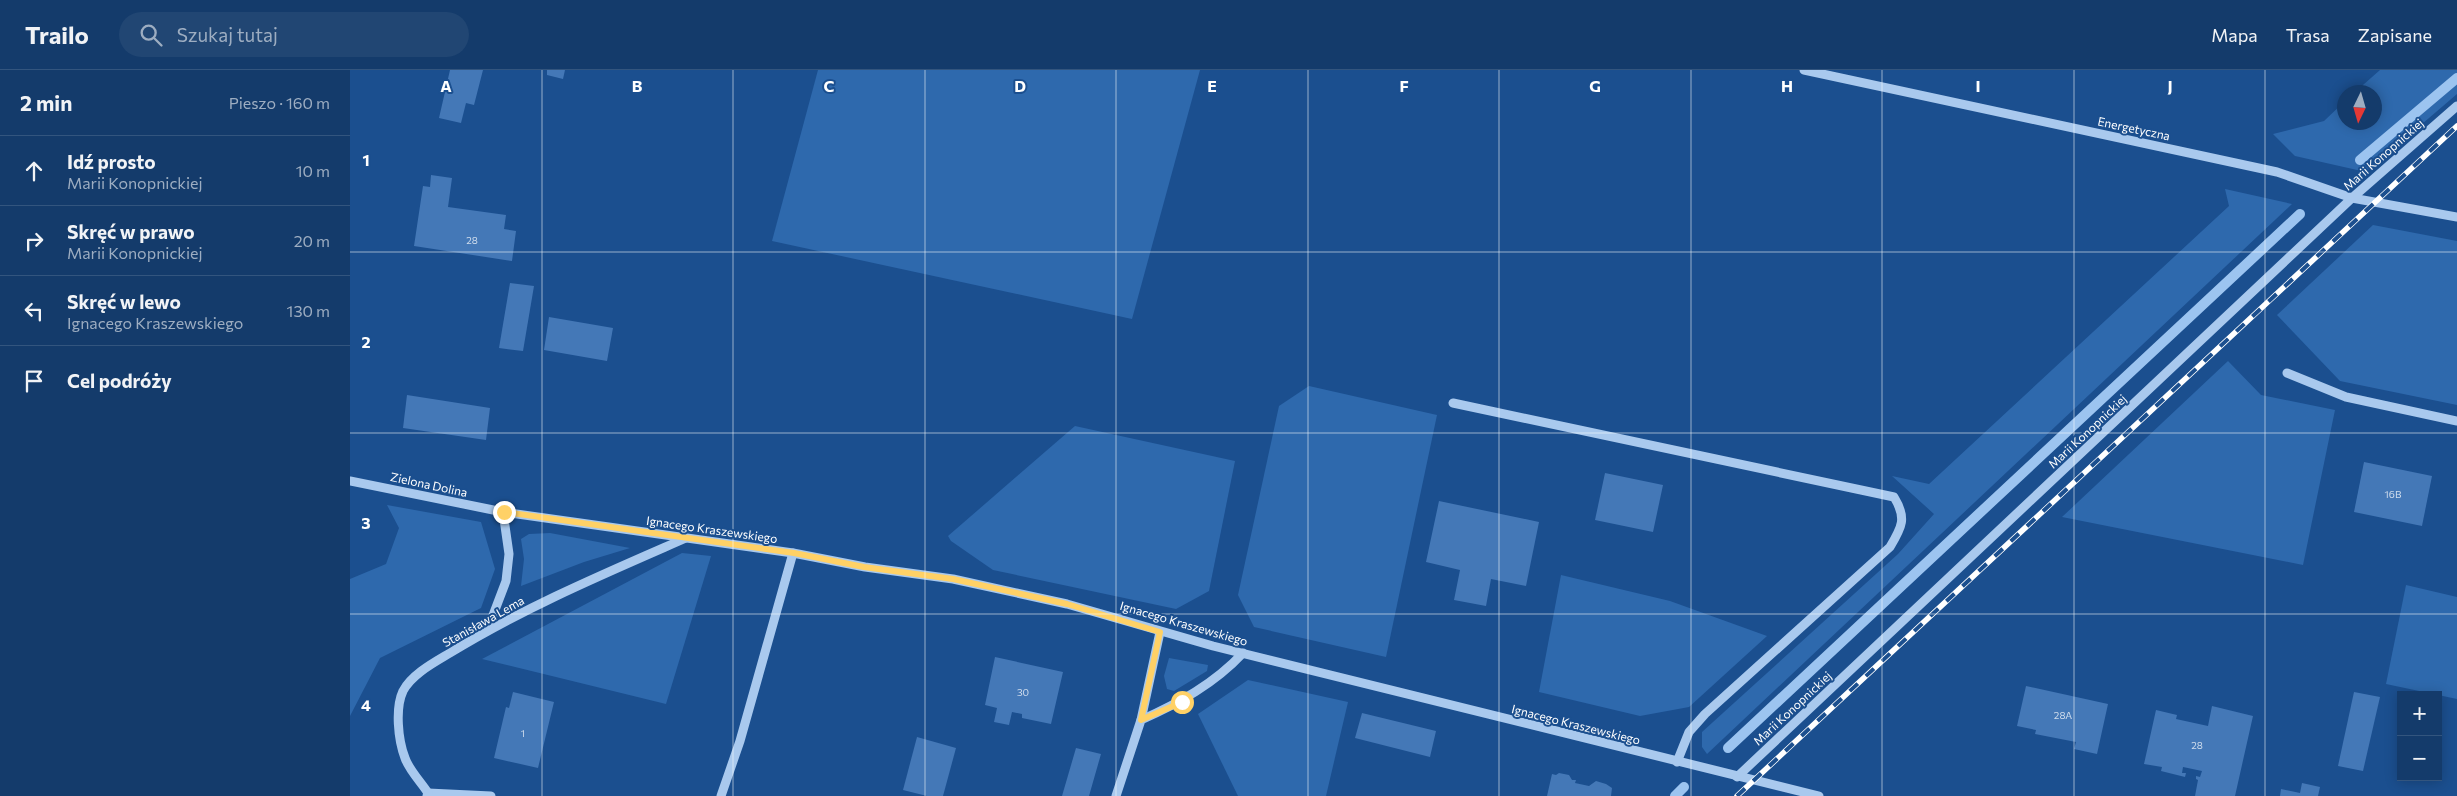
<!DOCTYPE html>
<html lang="pl">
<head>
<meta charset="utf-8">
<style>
  body { margin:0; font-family:Commissioner,sans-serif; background:#214673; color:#f1f3f6 }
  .controls { position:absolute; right:15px; bottom:15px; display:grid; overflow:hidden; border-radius:0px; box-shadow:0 2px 12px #0003 }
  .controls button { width:45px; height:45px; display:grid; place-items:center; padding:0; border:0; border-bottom:1px solid #33557e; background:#143b6b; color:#f1f3f6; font:25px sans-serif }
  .compass { position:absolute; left:1987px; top:15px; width:45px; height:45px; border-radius:50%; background:#143b6b; box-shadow:0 2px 12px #0003; rotate:185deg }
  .stop { position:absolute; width:15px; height:15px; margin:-11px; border:4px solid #ffd166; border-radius:50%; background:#fff }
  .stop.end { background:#ffd166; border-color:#fff; box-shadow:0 1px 5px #0008 }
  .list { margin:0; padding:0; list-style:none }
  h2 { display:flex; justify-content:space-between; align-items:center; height:65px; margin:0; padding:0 20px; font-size:21px }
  h2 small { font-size:16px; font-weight:400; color:#9dadc1 }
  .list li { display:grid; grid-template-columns:32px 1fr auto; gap:15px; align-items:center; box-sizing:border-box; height:70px; padding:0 20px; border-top:1px solid #33557e }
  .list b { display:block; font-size:19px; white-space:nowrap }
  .list p { margin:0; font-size:16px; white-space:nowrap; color:#9dadc1 }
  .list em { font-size:16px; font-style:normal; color:#9dadc1 }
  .icon { flex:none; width:28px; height:28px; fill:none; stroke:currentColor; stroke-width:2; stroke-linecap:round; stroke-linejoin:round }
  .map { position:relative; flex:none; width:2107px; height:726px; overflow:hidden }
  header { display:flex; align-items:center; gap:30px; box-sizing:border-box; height:70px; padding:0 25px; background:#143b6b; border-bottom:1px solid #33557e }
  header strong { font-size:24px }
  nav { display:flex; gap:28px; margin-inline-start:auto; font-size:18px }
  .search { width:350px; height:45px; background:#214673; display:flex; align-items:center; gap:12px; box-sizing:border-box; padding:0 18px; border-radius:28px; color:#9dadc1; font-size:19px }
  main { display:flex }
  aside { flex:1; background:#143b6b }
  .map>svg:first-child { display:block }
  .green { fill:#2e69ad }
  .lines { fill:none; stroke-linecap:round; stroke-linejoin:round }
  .stream { stroke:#9cc4f0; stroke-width:10 }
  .building { fill:#4478b7 }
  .minor { stroke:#a9c9ee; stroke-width:9 }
  .rail-casing { stroke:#fff; stroke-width:5.5 }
  .rail { stroke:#1b4f8f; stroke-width:4; stroke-dasharray:11; stroke-linecap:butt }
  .route { stroke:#ffd166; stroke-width:6 }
  .grid { fill:none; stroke:#fff; stroke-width:1; stroke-opacity:0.55 }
  .labels { text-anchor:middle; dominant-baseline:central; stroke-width:4; stroke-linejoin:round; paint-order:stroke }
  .number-label { font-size:10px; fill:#d0dded }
  .street-label { font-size:12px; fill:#fff; stroke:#1b4f8f }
  .grid-label { font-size:16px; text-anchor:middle; font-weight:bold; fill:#fff; stroke:#1b4f8f; stroke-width:4; stroke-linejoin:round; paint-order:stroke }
</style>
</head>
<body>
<header>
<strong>Trailo</strong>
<div class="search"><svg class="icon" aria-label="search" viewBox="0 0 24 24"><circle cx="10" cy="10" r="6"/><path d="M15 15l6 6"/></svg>Szukaj tutaj</div>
<nav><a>Mapa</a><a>Trasa</a><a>Zapisane</a></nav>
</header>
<main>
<aside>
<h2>2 min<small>Pieszo · 160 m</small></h2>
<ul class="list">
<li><svg class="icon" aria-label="ahead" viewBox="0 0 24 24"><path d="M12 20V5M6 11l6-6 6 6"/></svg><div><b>Idź prosto</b><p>Marii Konopnickiej</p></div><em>10 m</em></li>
<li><svg class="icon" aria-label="right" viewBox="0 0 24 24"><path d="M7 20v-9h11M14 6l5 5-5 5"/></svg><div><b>Skręć w prawo</b><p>Marii Konopnickiej</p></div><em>20 m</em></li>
<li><svg class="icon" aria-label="left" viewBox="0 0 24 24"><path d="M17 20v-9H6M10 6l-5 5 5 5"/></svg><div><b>Skręć w lewo</b><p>Ignacego Kraszewskiego</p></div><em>130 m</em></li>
<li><svg class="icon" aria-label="arrive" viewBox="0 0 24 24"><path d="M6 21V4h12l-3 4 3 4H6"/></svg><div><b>Cel podróży</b></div></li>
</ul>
</aside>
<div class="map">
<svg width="2107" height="726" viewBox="0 0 2107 726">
  <rect width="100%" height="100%" fill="#1b4f8f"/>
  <g class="green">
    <path d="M468,0H850L782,249L422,171Z"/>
    <path d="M2030,0H2107V24L2016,102L1945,86L1923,64L1974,51L1994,32V52H2024V22H2005Z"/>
    <path d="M1875,119L1942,134L1357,684L1352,677V662L1548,484L1584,444L1542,406L1579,414L1879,136Z"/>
    <path d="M2023,155L2107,171V335L1990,311L1927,245Z"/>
    <path d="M1878,291L1911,325L1985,340L1953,495L1712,447Z"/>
    <path d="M959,316L1087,345L1036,587L904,557L888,525L929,336Z"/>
    <path d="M725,356L885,391L859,521L826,539L643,500L601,471L598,466Z"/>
    <path d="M37,435L131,452L145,499L131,538L30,588L0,646V509L36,494L49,458Z"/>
    <path d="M200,463L280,478L234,492L171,516L174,489L171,469L179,464Z"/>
    <path d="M332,483L361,486L316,634L132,589Z"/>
    <path d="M1211,505L1320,531L1417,566L1339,637L1290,646L1189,622Z"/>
    <path d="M2056,515L2107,527V629L2036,614Z"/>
    <path d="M819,588L858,595L857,601L824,621L817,619L814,606Z"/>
    <path d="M898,610L998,632L976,726H888L848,644Z"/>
  </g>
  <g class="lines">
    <g class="stream">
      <path d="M2010,90L2107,8"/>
      <path d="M1378,678L1950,144"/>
      <path d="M1325,726L1334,717"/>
    </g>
  </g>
  <g class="building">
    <path d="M100,0H133L124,35L116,33L111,53L89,48Z"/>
    <path d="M197,0H215L213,9L197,5Z"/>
    <path d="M81,105L102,108L98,137L156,145L154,159L166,161L162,191L64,176L73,116L80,117Z"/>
    <path d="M160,213L184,216L173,281L149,278Z"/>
    <path d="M199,247L263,258L257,291L194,280Z"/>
    <path d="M57,325L140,338L136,370L53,358Z"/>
    <path d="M2014,392L2082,406L2072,456L2004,442Z"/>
    <path d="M1255,403L1313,415L1303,462L1245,450Z"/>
    <path d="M1089,431L1189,452L1176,516L1141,509L1136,536L1104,530L1110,500L1076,492Z"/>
    <path d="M645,587L713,602L701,654L672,648V644L662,642L659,655L644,652L647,638L635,635Z"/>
    <path d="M1676,616L1758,634L1747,684L1724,679L1726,672L1685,664L1686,660L1667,656Z"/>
    <path d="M163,622L204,632L188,698L144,688L156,637L159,638Z"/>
    <path d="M2004,622L2030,627L2013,701L1988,696Z"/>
    <path d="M1862,636L1903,646L1885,726H1845L1848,710L1846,709V706L1850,707L1852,701L1833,697L1832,703H1836L1835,707L1811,701L1812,697L1794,694L1806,640L1827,645L1826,649L1858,656Z"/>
    <path d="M1012,643L1086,661L1080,687L1005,668Z"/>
    <path d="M567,667L606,678L593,726H577L553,720Z"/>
    <path d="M726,678L751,684L739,726H712Z"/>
    <path d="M1209,703L1219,705L1222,710H1226L1225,713L1239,716L1246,711L1256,714L1262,718L1261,726H1197L1202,704L1206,705Z"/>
    <path d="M1952,713L1970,717L1968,726H1930L1931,719L1950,723Z"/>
  </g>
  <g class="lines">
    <g class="minor">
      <path d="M1454,0L1927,102L2002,128L2107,147"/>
      <path d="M1937,303L1996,327L2107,351"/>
      <path d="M1103,333L1544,427C1557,448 1552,457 1540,477L1355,644L1339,662L1327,692"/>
      <path d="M0,411L153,442L443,483L515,497L603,509L717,534L863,576L1469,726"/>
      <path d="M137,561L156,511L159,484L153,442"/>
      <path d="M791,650L810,562"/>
      <path d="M1387,707L2002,128L2107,36"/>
      <path d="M78,723L141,726"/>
      <path d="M77,726L78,723C71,712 59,700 55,688C48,670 45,638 53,621C62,604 85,592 100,583C175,537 256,503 336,468"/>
      <path d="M371,726L390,671L443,483"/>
      <path d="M766,726L791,650C829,633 864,614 893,583"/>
    </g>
    <g class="rail-casing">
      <path id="rail" d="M1387,726L2107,56"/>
    </g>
    <use href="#rail" class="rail"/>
  </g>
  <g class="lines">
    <path class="route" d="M154,442L444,483L514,497L603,509L717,534L810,562L791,650L832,632"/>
  </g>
  <path class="grid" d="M192,0V726M383,0V726M575,0V726M766,0V726M958,0V726M1149,0V726M1341,0V726M1532,0V726M1724,0V726M1915,0V726M0,182H2107M0,363H2107M0,544H2107"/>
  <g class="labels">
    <g class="number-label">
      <text x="122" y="170">28</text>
      <text x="2043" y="424">16B</text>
      <text x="673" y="622">30</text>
      <text x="1713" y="645">28A</text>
      <text x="173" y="663">1</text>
      <text x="1847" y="675">28</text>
    </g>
    <g class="street-label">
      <text transform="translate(1784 58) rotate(12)">Energetyczna</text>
      <text transform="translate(2033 84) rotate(-41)">Marii Konopnickiej</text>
      <text transform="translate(1737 361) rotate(-43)">Marii Konopnickiej</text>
      <text transform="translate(79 414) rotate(12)">Zielona Dolina</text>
      <text transform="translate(362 459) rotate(8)">Ignacego Kraszewskiego</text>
      <text transform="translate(133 551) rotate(-29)">Stanisława Lema</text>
      <text transform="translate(834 553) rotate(16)">Ignacego Kraszewskiego</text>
      <text transform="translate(1442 638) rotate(-43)">Marii Konopnickiej</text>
      <text transform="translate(1226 654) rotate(14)">Ignacego Kraszewskiego</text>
    </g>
  </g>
  <g class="grid-label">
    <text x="96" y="22">A</text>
    <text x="287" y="22">B</text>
    <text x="479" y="22">C</text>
    <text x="670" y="22">D</text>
    <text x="862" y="22">E</text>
    <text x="1054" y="22">F</text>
    <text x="1245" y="22">G</text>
    <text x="1437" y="22">H</text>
    <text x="1628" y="22">I</text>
    <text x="1820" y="22">J</text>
    <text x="16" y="96">1</text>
    <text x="16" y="278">2</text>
    <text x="16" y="459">3</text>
    <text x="16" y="641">4</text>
  </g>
</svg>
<div class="controls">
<button>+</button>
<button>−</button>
</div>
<svg class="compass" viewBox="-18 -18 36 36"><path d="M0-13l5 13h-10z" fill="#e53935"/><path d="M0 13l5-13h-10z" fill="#9dadc1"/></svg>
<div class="stop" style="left:832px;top:632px"></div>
<div class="stop end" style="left:154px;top:442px"></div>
</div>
</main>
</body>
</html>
